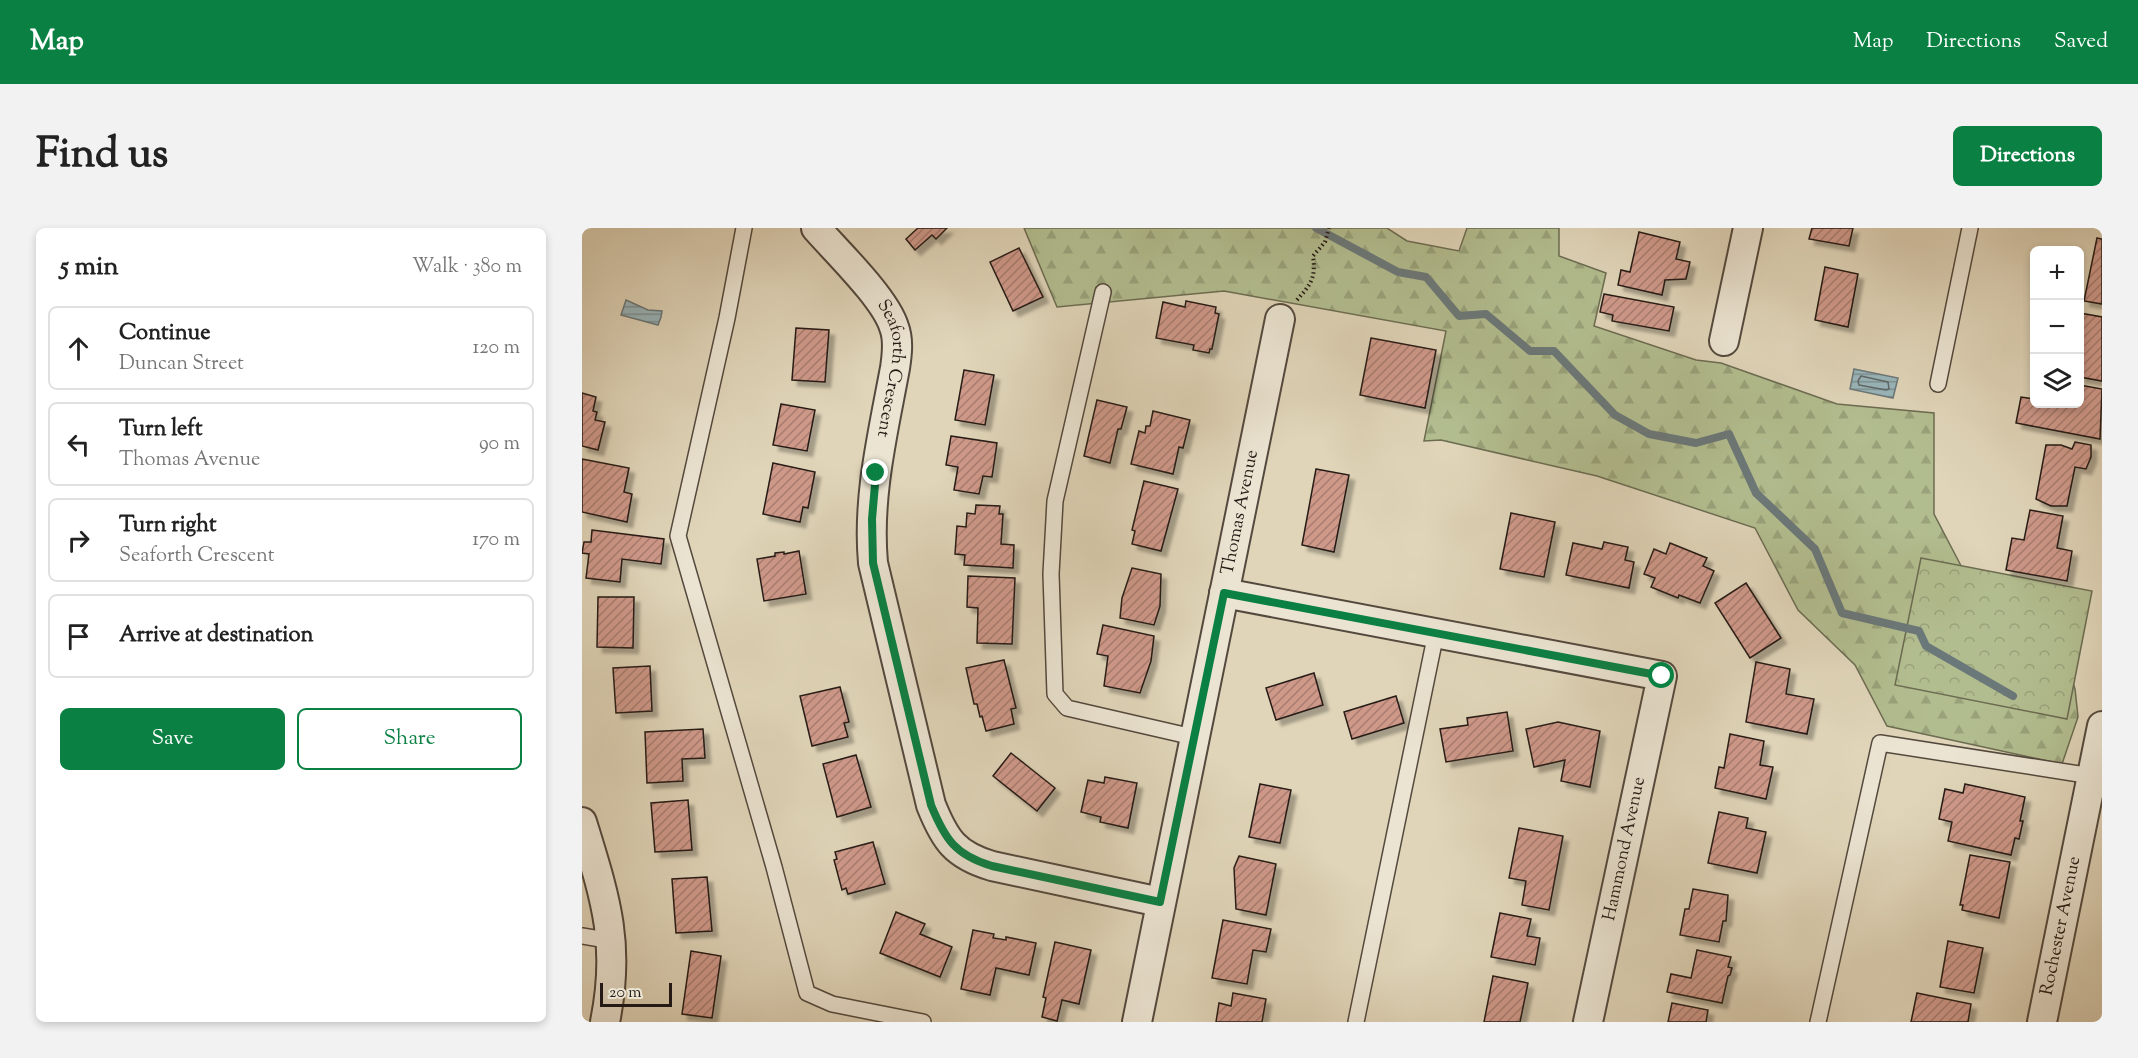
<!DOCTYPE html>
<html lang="en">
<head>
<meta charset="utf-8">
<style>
  body { margin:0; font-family:"Sorts Mill Goudy",serif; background:#f2f2f2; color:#222 }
  .controls { position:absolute; right:18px; top:18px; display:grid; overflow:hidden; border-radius:9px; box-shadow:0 3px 9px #0003 }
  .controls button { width:54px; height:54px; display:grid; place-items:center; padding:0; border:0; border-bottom:2px solid #e0e0e0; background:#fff; color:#222; font:30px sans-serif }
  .scale { position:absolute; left:18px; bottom:15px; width:72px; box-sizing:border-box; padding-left:6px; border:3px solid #251a15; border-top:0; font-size:16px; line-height:21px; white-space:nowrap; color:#251a15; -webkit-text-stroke:4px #ebe4d2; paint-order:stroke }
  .stop { position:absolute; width:18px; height:18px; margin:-14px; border:4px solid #0b8043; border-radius:50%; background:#fff }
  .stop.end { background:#0b8043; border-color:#fff; box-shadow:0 2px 6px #0008 }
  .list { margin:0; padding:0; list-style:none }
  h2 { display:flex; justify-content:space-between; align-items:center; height:78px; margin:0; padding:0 24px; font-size:26px }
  h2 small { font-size:20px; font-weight:400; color:#767676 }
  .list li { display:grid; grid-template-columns:39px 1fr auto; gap:18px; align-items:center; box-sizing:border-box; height:84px; margin:0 12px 12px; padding:0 12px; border:2px solid #e0e0e0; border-radius:9px }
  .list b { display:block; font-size:22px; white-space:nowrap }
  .list p { margin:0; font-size:20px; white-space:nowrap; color:#767676 }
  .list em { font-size:20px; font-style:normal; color:#767676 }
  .actions { display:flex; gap:12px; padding:18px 24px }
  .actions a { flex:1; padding:14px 0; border:2px solid #0b8043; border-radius:9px; text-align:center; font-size:21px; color:#0b8043 }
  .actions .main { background:#0b8043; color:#fff }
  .icon { flex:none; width:33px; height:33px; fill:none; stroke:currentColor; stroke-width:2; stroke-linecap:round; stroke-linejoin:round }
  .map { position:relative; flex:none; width:1520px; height:794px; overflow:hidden; border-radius:9px }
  header { display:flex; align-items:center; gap:36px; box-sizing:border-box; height:84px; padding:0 30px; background:#0b8043; color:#fff }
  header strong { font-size:28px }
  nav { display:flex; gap:33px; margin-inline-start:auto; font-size:21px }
  .intro { display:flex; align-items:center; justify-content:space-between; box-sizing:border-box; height:144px; padding:0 36px }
  h1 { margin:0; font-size:42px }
  .button { padding:15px 27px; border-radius:9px; background:#0b8043; color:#fff; font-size:21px; font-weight:700 }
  main { display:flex; gap:36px; padding:0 36px }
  aside { flex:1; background:#fff; border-radius:9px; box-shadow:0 3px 9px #0003 }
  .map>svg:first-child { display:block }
  .forest { fill:url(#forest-firs); stroke:#6c6c52; stroke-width:1.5 }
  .park { fill:url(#park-crowns); stroke:#6c6c52; stroke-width:1.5 }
  .water { fill:url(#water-rules); stroke:#6b7879; stroke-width:1.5 }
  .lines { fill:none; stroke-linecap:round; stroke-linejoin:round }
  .shore { stroke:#5f6868; stroke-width:1.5 }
  .stream { stroke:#6b7879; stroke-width:8 }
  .building { fill:url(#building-hatch); stroke:#251a15; stroke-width:1.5; filter:url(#shadow) }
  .lane-casing { stroke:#54493e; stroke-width:18 }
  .street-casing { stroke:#54493e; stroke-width:32 }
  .path { stroke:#251a15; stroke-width:4; stroke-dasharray:1.5 3; stroke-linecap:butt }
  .lane { stroke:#ebe4d2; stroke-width:15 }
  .street { stroke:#ebe4d2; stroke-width:28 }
  .route { stroke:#0b8043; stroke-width:8 }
  .labels { text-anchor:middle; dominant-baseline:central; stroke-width:6; stroke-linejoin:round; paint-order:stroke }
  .street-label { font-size:18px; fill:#251a15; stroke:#ebe4d2 }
</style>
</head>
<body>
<header>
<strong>Map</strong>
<nav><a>Map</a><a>Directions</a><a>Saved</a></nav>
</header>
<div class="intro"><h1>Find us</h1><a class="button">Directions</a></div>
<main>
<aside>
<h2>5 min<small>Walk · 380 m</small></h2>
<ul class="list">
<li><svg class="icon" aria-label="ahead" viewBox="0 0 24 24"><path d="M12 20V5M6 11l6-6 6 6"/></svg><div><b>Continue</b><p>Duncan Street</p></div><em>120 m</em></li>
<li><svg class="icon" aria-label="left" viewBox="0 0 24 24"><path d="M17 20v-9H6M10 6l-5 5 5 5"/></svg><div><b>Turn left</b><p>Thomas Avenue</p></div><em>90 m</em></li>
<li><svg class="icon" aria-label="right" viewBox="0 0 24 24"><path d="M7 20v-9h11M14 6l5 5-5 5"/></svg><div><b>Turn right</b><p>Seaforth Crescent</p></div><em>170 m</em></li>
<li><svg class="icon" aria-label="arrive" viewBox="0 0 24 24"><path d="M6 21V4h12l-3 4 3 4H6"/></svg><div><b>Arrive at destination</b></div></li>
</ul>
<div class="actions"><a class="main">Save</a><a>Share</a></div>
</aside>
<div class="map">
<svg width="1520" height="794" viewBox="0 0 1520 794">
  <defs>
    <pattern id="forest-firs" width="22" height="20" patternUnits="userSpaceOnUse" patternTransform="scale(1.5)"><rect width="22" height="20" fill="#b2bd8f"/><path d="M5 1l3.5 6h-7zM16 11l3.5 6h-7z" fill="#99a27a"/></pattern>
    <pattern id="park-crowns" width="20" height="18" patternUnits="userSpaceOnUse" patternTransform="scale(1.5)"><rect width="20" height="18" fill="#b2bd8f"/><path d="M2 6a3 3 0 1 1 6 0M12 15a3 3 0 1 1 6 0" fill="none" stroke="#99a27a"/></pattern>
    <pattern id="water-rules" width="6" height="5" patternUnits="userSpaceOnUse" patternTransform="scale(1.5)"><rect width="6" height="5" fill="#99b6bb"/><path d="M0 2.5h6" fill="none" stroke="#7d9397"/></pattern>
    <pattern id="building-hatch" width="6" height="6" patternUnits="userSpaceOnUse" patternTransform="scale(1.5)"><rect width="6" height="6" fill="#cf998a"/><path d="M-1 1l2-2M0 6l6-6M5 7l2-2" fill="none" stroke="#a87c70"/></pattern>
    <filter id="shadow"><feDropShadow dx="5.5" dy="5.5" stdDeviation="1.5" flood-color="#0004"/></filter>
  </defs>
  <rect width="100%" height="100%" fill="#e0d5b9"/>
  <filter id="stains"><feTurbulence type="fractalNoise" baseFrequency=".00333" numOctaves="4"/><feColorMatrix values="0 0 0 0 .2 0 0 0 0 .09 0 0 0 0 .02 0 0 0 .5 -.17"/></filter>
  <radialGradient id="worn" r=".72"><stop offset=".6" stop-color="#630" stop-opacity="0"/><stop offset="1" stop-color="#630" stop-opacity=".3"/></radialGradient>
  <path class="forest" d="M442,0H805L825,13L877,23L885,0H977V28L1024,45L1012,98L1114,132L1139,135L1255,176L1352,185V286L1387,353L1467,381L1493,461L1496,489L1480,536L1305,498L1273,437L1216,382L1173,300L1015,248L859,212L842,213L864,103L642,63L475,79Z"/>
  <path class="park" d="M1339,330L1510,363L1485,491L1313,457Z"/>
  <g class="water">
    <path d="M44,72L66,82L80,83L79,89L76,97L39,87Z"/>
    <path d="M1272,141L1316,150L1311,170L1268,161Z"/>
  </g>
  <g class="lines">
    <path class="shore" d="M1279,148L1306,154L1307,161L1304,162L1277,157L1276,153Z"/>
    <path class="stream" d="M734,0L816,44L844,49L877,88L904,86L948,123H972L1033,187L1067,206L1114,215L1147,206L1174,265L1233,321L1260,385L1337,403L1344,418L1431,468"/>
  </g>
  <g class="building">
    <path d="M336,0H365L354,11L350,7L333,22L324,11Z"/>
    <path d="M1230,0H1271L1267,18L1227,11Z"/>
    <path d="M1057,4L1098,14L1094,31L1108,34L1104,51L1083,52L1080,67L1036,57L1039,42L1048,44Z"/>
    <path d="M1515,10L1520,11V76L1502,73Z"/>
    <path d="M437,20L461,69L431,83L408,34Z"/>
    <path d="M1243,39L1276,46L1266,99L1233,92Z"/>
    <path d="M1022,66L1092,79L1087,103L1030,93L1031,87L1018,84Z"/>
    <path d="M604,73L634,79L633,85L637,86L630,121H628L627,125L611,122L612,117L574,110L581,74L603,79Z"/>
    <path d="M1498,85L1520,89V153L1498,149Z"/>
    <path d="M214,100L247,102L243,154L210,152Z"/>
    <path d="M789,110L854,122L843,180L778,167Z"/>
    <path d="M382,142L412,147L403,197L373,192Z"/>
    <path d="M1498,157L1520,161L1518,211L1434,195L1439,169L1452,171V176H1498Z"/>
    <path d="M0,165L14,169L11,183L15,184L13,192L23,194L16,222L0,218Z"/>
    <path d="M515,172L545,179L539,201H536L528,235L502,228Z"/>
    <path d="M199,176L233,182L225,223L191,217Z"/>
    <path d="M571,183L608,192L601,220L597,219L591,246L549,236L557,203L563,205L564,198H568Z"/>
    <path d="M369,208L415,215L410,249L401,248L397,266L372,262L376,239L364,237Z"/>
    <path d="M1493,214L1509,217V229L1504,241L1493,239L1485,278H1469L1454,271L1464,217H1479L1490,221Z"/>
    <path d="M0,231L47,240L42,264L50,266L45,294L0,284Z"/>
    <path d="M191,235L233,244L226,280L221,279L218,294L181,286Z"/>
    <path d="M734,241L767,247L752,324L720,317Z"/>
    <path d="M562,253L596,261L579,323L550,316L553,303L550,302Z"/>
    <path d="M394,277L418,278L417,286H421L419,316L432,317L431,340L382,337L383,327L373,326L375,298L384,299L385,285L393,286Z"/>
    <path d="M1448,282L1481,288L1475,320L1490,323L1485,353L1424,342L1430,310L1442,312Z"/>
    <path d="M929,285L973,294L962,349L918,341Z"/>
    <path d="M10,302L82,311L79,336L40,331L38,354L4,350L7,326L0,325L2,314H9Z"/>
    <path d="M1022,314L1046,319L1043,332L1052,334L1047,360L984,347L991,315L1020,321Z"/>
    <path d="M1088,315L1125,330L1121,338L1132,343L1118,375L1097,367L1096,370L1069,359L1073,350L1062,346L1072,321L1084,326Z"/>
    <path d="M217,323L224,366L182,373L175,331L193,328V325L202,324V326Z"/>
    <path d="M550,340L579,346L578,378L572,397L538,390L540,370Z"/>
    <path d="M386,348L433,350L430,416L395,415L396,380L385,379Z"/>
    <path d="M1164,355L1199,410L1168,430L1133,375Z"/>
    <path d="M16,369H52L51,420L15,419Z"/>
    <path d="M521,397L572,408L569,433L558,465L522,458L526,428L515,426Z"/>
    <path d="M422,432L434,480L429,481L432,496L404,503L400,488L398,489L395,476H392L384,440Z"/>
    <path d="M1174,434L1208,441L1204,466L1232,471L1225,506L1164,494Z"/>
    <path d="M68,438L70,483L34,485L31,440Z"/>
    <path d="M732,445L741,477L694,492L684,460Z"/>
    <path d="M258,459L267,494L262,495L266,509L230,518L218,468Z"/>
    <path d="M814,468L822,495L770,511L762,484Z"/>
    <path d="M925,484L931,523L864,534L858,501L886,497L885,490Z"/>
    <path d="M976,494L1018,503L1008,559L979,553L983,532L952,539L944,501Z"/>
    <path d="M121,501L123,530L100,531L101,553L65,555L63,504Z"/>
    <path d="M1148,506L1182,513L1178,537L1191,539L1184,571L1133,560L1137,539L1142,540Z"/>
    <path d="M429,525L473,560L455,583L411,548Z"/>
    <path d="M274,527L289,579L255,589L241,536Z"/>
    <path d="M523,549L555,555L546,600L518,594L519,589L499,584L506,552L522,555Z"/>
    <path d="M678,556L709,562L698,615L667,609Z"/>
    <path d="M1383,556L1443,569L1438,593H1441L1437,611L1433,610L1429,627L1366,613L1370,594L1357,591L1363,561L1381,565Z"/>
    <path d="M106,572L110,622L73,624L69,575Z"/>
    <path d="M1137,584L1166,590L1164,600L1184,604L1175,645L1126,635Z"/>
    <path d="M937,600L981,608L967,682L940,677L944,653L927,650Z"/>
    <path d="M291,614L303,656L266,666L264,660L260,662L252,632L255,631L253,624Z"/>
    <path d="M1388,627L1428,634L1417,690L1380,682L1381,677H1378Z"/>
    <path d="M657,628L694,636L684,687L654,681L652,640Z"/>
    <path d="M125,649L130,703L94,705L90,651Z"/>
    <path d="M1111,661L1146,667L1144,693H1141L1137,714L1098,707L1103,681H1107Z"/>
    <path d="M314,684L343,696L338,706L370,719L358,749L298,725Z"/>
    <path d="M918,685L949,691L945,708L958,710L953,737L909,729Z"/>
    <path d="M641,692L689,701L684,724L671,722L665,756L630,750Z"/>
    <path d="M391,702L412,706L411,710L424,712V709L454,715L447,747L414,740L408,767L379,761Z"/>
    <path d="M1366,713L1401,720L1392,765L1358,759Z"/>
    <path d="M473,714L509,722L497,776L480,772L475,793L460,789L464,770L461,769Z"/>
    <path d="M1115,722L1149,729L1146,739L1150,740L1148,747L1146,748L1140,775L1085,764L1089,746L1109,750Z"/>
    <path d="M109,723L139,728L130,790L100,786Z"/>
    <path d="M911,748L946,755L938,794H902Z"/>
    <path d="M651,765L684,771L680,794H634L637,775L649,778Z"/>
    <path d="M1335,765L1389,776L1386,794H1329Z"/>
    <path d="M1090,775L1126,782L1124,794H1086Z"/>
  </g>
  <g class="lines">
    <g class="lane-casing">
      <g id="lane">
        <path d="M162,0L145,90L96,308L192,639L225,765L250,776L341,794"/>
        <path d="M521,64L473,273L469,346L473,466L485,480L611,509"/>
        <path d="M1356,156L1388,0"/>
        <path d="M0,708L30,713"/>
        <path d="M774,794L854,405"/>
        <path d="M1236,794L1298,515L1510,548"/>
      </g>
    </g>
    <g class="street-casing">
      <g id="street">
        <path id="s1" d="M234,0C255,24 303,70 312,99C317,112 315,127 313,140C301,205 285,269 291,335L349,577C363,612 373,627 410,638L578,674"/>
        <path d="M1142,113L1166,0"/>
        <path d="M642,365L1080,448L1006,794"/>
        <path d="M0,594C23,669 39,715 23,794"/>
        <path id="s2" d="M555,794L698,91"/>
        <path id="s3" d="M1460,794L1520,498"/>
      </g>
    </g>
    <path class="path" d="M715,72C729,56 734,50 731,28L743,14L747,0"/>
    <use href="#lane" class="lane"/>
    <use href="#street" class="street"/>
  </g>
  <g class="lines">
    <path class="route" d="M294,245L290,291L291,335L349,577C363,611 373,627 410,638L578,674L642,365L1080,448"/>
  </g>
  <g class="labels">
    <g class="street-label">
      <text stroke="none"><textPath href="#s1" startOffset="168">Seaforth Crescent</textPath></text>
      <text stroke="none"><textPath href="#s2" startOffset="520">Thomas Avenue</textPath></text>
      <text transform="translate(1043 621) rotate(-78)">Hammond Avenue</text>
      <text stroke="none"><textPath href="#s3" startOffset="98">Rochester Avenue</textPath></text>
    </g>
  </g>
  <rect width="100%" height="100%" filter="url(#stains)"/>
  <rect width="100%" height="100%" fill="url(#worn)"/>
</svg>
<div class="controls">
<button>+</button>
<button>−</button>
<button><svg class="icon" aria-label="layers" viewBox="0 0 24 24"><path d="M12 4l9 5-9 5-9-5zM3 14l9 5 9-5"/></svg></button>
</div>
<div class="scale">20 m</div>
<div class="stop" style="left:1080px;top:448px"></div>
<div class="stop end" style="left:294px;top:245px"></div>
</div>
</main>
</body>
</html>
